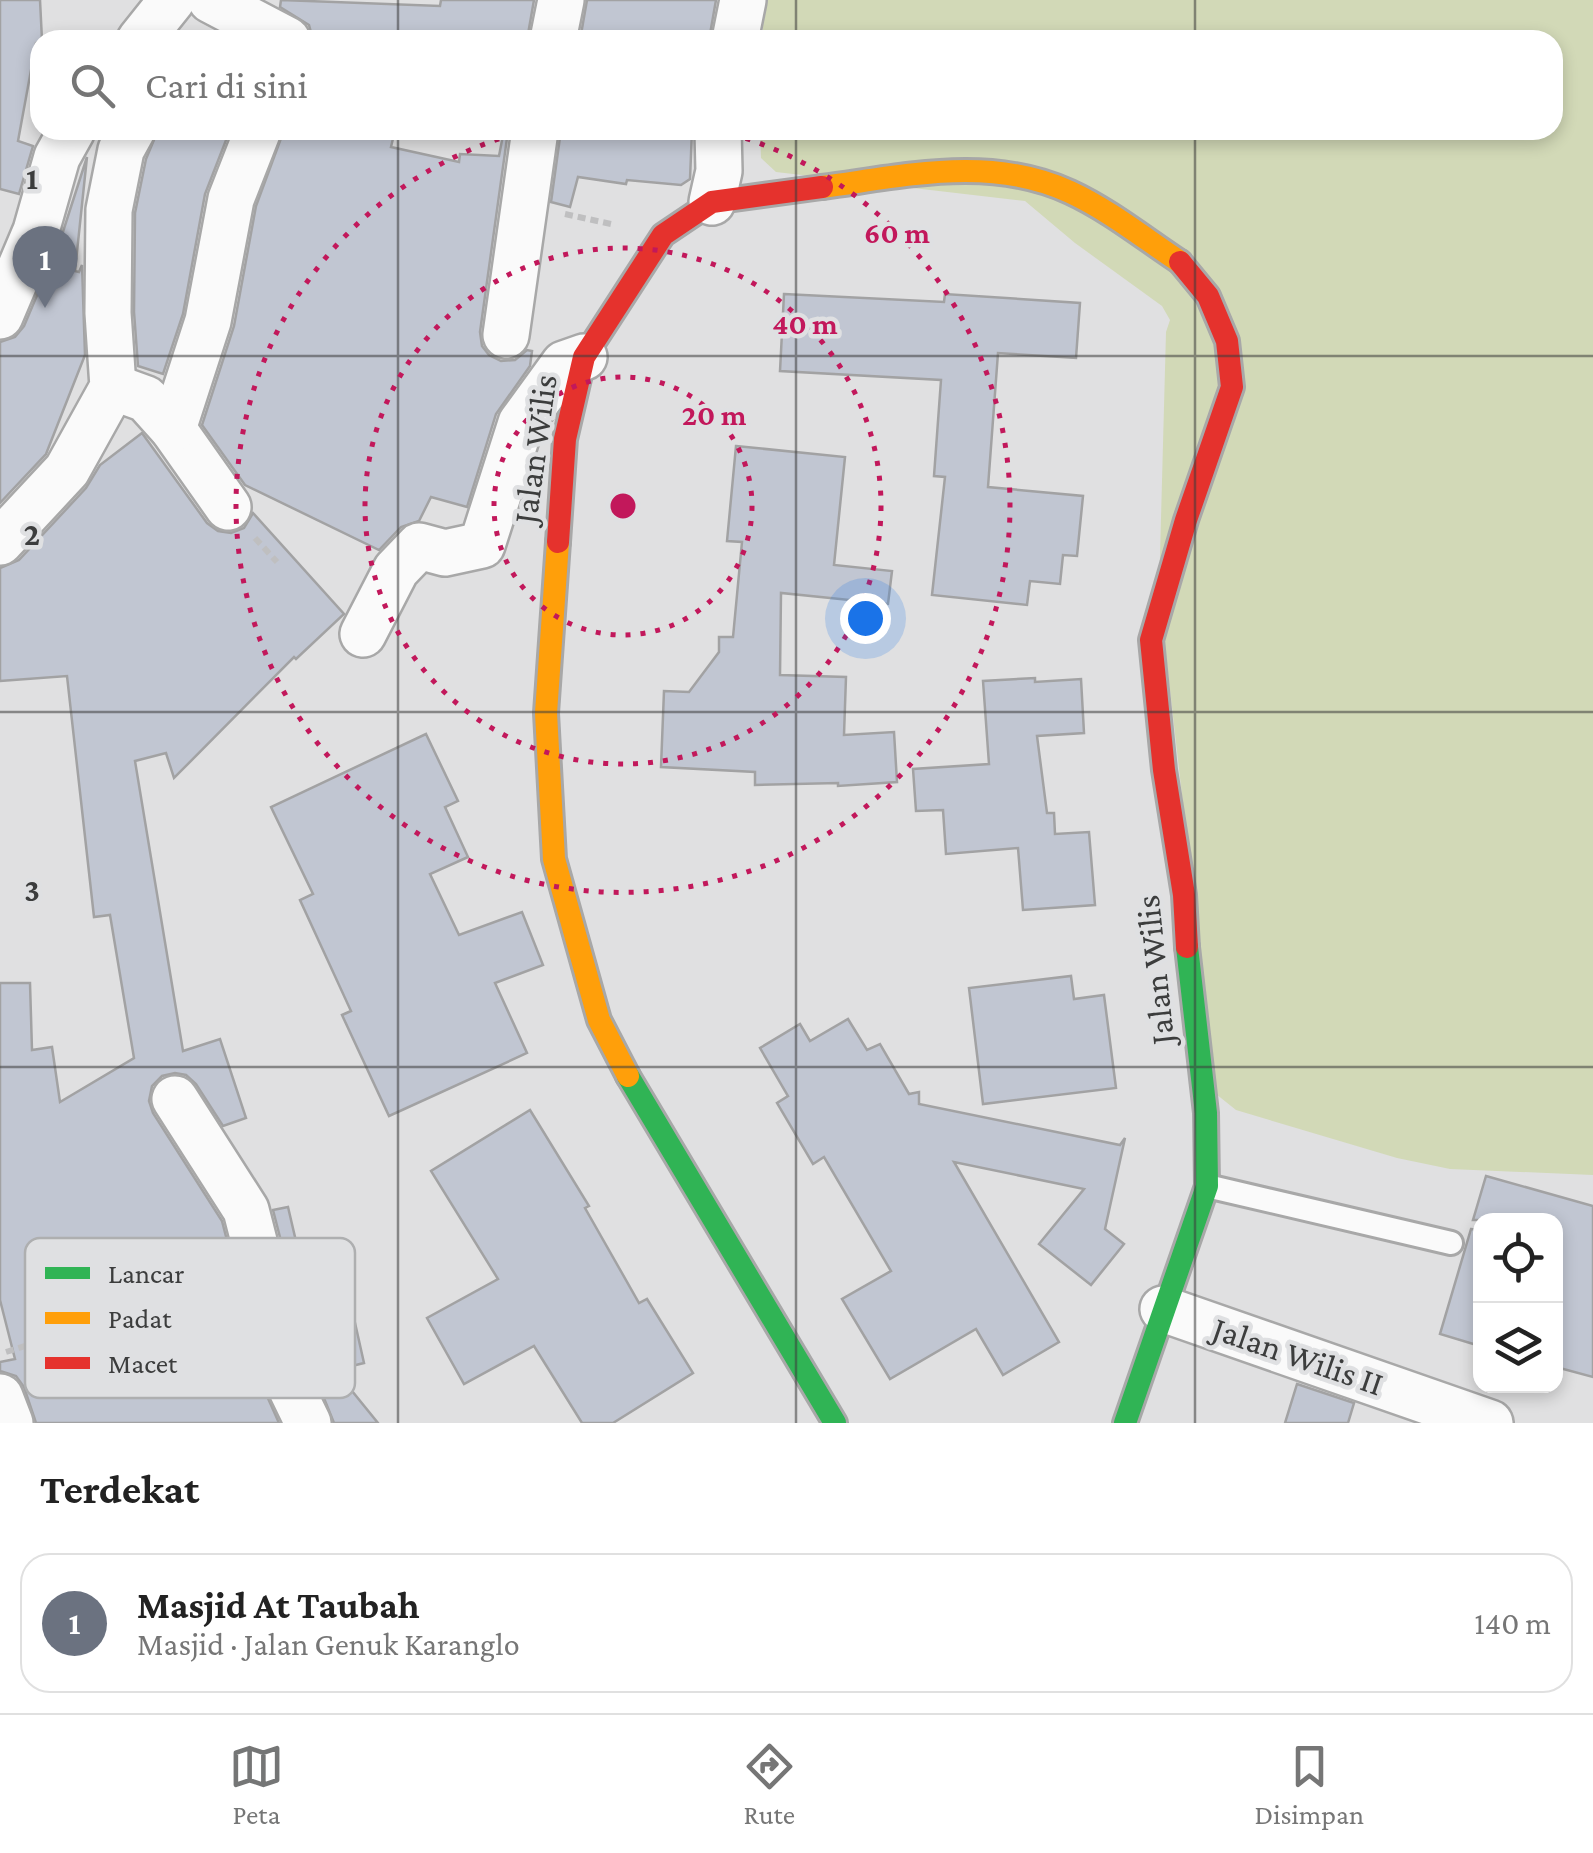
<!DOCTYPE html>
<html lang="id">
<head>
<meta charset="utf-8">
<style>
  body { margin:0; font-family:"Crimson Pro",serif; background:#f2f2f2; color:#222 }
  .controls { position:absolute; right:30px; bottom:30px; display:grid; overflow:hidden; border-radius:20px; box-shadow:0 5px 15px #0003 }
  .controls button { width:90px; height:90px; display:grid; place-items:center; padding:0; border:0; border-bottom:2px solid #e0e0e0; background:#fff; color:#222; font:50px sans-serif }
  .you { position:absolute; left:865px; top:618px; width:35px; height:35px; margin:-25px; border:8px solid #fff; border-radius:50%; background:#1a73e8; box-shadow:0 0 0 15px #1a73e833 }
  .badge { display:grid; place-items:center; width:65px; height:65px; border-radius:50%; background:#757676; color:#fff; font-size:32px; font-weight:700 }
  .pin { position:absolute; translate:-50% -82px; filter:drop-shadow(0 2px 5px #0008) }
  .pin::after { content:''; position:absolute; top:52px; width:35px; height:30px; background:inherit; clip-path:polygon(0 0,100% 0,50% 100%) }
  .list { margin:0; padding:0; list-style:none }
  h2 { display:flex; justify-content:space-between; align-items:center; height:130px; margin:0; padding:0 40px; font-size:42px }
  h2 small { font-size:32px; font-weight:400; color:#767676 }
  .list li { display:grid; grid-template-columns:65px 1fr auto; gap:30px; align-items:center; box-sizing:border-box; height:140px; margin:0 20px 20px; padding:0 20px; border:2px solid #e0e0e0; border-radius:30px }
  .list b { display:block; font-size:38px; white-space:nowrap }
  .list p { margin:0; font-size:32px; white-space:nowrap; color:#767676 }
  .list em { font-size:32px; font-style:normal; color:#767676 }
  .icon { flex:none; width:55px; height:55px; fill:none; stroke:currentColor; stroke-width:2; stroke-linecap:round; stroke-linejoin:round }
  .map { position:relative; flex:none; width:1593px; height:1423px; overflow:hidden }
  .search { position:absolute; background:#fff; box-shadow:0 5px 15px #0003; left:30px; right:30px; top:30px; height:110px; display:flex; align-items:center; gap:25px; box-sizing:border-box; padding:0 35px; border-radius:30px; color:#767676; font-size:38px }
  .sheet { height:290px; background:#fff }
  nav { display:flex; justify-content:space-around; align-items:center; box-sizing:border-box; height:140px; border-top:2px solid #e0e0e0; background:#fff; font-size:28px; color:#767676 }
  nav a { display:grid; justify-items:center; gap:5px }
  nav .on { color:#757676 }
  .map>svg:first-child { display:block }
  .green { fill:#d2d9b7 }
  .building { fill:#c1c6d2; stroke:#a2a2a3; stroke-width:2.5 }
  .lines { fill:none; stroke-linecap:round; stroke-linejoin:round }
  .lane-casing { stroke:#a8a8a8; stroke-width:28 }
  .street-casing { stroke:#a8a8a8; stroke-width:50 }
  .fast-casing { stroke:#a8a8a8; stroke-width:28 }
  .slow-casing { stroke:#a8a8a8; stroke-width:28 }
  .jam-casing { stroke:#a8a8a8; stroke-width:28 }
  .path { stroke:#bfbfc0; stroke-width:6; stroke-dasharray:8 5; stroke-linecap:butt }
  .lane { stroke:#fafafa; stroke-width:22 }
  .street { stroke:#fafafa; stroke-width:45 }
  .fast { stroke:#30b455; stroke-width:22 }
  .slow { stroke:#ff9f0a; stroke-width:22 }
  .jam { stroke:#e5322d; stroke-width:22 }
  .grid { fill:none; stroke:#3c3d3d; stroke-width:2.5; stroke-opacity:0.55 }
  .ring { fill:none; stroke:#c2185b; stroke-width:5; stroke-dasharray:5 10 }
  .labels { text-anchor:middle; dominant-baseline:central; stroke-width:9; stroke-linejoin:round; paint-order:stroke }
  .street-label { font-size:35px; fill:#3c3d3d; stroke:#dfe0e2 }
  .key { fill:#dfe0e2; stroke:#aeafb0; stroke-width:2.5 }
  .key-label { font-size:28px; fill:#3c3d3d }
  .grid-label { font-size:32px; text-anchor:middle; font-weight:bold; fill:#3c3d3d; stroke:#dfe0e2; stroke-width:9; stroke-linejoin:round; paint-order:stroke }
  .centre { fill:#c2185b; stroke:#dfe0e2; stroke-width:5 }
  .ring-label { font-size:30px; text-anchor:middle; font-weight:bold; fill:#c2185b; stroke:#dfe0e2; stroke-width:9; stroke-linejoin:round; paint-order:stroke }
</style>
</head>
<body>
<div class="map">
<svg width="1593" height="1423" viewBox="0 0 1593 1423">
  <rect width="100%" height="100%" fill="#e0e0e1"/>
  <path class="green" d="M765,0H1593V1175L1450,1169L1397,1158L1236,1110L1216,1094L1159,593L1166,332L1170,320L1162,306L1075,243L1025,201L776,172L761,158L760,130H1553V40H762Z"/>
  <g class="building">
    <path d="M0,0H40L42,40L36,43L18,141L33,146L19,194L0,189Z"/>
    <path d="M281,0L440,6L441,0H534L527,40H313L309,25L280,7Z"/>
    <path d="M587,0H716L709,40H580Z"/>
    <path d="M158,130H230L205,194L183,314L163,374L138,366L134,312L135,213L146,159Z"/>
    <path d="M284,130H395L391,147L459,162L460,154L499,156L504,130L508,131L480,332L482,346L489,355L501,361L515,360L527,350L532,351L530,366L496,414L467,507L431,497L419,521L401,527L379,550L245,485L202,425L234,326L256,206Z"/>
    <path d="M561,130H692L690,179L681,185L627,180L626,184L578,177L570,207L551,202Z"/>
    <path d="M87,157L75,271L79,272L82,265L85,355L46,454L0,503V342L15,337L24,326L60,241Z"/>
    <path d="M784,294L944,302L945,294L1080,303L1076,358L998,353L988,487L1083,496L1077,556L1063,555L1060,584L1030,581L1027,605L932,595L945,477L934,476L941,380L780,371Z"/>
    <path d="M142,433L207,523L218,531L231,533L244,528L253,513L344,614L296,659L294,657L174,778L166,753L135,761L183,1051L220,1039L246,1118L223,1126L196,1084L186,1075L175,1073L162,1076L152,1086L149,1101L153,1113L222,1221L267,1396L279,1423H36L24,1387L16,1376L0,1371V1362L15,1359L0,1300V983H30L32,1050L52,1047L60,1102L134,1058L110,915L94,917L67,676L0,681V568L19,560L86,488L100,465Z"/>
    <path d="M736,446L845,457L834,565L892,571L888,604L781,593L780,675L846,677L844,735L894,732L897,782L838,786V783L755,785V772L661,767L664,691L689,692L719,652V637H733L742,542L727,541Z"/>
    <path d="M1035,678V682L1081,679L1084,733L1037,736L1047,813H1054L1055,834L1089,832L1095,905L1023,910L1018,848L946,854L943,810L916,811L913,769L989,764L983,681Z"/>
    <path d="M426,734L458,801L445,807L468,857L430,874L459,935L522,912L543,965L495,983L527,1053L389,1116L342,1015L351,1011L300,900L313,894L271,807Z"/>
    <path d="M1071,976L1074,999L1104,995L1116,1088L983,1104L969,988Z"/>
    <path d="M848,1019L867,1050L880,1044L909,1094L919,1092V1104L1120,1145L1125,1138L1105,1229L1124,1244L1091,1285L1039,1244L1084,1189L954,1162L1059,1342L1003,1375L976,1329L890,1379L842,1299L891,1271L824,1157L813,1164L777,1103L788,1096L760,1048L800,1024L810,1041Z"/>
    <path d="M530,1110L589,1206L585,1208L639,1303L647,1299L693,1373L613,1423H582L534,1346L464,1384L427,1318L498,1279L431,1171Z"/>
    <path d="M1486,1176L1593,1206V1377L1556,1367V1220H1473Z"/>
    <path d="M288,1207L313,1314L351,1305L364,1363L335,1370L378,1423H334L317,1381L273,1210Z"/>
    <path d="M1471,1229L1480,1230V1346L1440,1334Z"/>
    <path d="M1297,1384L1354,1403L1348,1423H1285Z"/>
  </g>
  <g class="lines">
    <g class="lane-casing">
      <path id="lane" d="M1207,1186L1451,1243"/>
    </g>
    <g class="street-casing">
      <g id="street">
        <path d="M211,0L287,40"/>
        <path d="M140,40L172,0"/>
        <path d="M553,40L561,0"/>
        <path d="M735,40L743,0"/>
        <path d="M712,202L719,171L718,130"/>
        <path d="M0,316L36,231L57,157L72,130"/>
        <path d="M506,335L535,130"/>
        <path d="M113,387L146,399L173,429L228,507"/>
        <path d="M173,429L208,321L231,199L258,130"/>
        <path d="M0,542L67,470L113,387L108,313L109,210L121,150L132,130"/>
        <path d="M363,634L396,570L419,546L445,553L482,545L521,423L564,364L584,357"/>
        <path d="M175,1099L246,1210L292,1390L308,1423"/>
        <path d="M1163,1309L1490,1423"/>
        <path d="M0,1397L10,1423"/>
      </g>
    </g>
    <g class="fast-casing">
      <g id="fast">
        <path d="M628,1076L835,1423"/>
        <path d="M1125,1423L1207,1186L1206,1113L1187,947"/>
      </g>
    </g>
    <g class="slow-casing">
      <g id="slow">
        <path d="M822,187C905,176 990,155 1070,192C1109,210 1145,239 1180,262"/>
        <path d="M558,542L546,713L554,859L599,1020L628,1076"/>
      </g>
    </g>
    <g class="jam-casing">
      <g id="jam">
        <path d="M1180,262L1208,296L1227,341L1232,387L1186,520L1151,640L1164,770L1184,895L1187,947"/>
        <path d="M558,542L565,439L584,357L663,235L712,202L822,187"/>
      </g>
    </g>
    <g class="path">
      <path d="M655,130L674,133"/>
      <path d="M565,214L611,224"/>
      <path d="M255,538L277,562"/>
      <path d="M6,1352L111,1319L155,1301L212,1246"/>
    </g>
    <use href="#lane" class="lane"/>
    <use href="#street" class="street"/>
    <use href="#fast" class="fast"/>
    <use href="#slow" class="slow"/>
    <use href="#jam" class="jam"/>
  </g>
  <path class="grid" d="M398,0V40M796,0V40M1195,0V40M398,130V1423M796,130V1423M1195,130V1423M0,356H1593M0,712H1593M0,1067H1593"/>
  <g class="ring">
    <circle cx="623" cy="506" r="129"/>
    <circle cx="623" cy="506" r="258"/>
    <path d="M717 130A387 387 0 1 1 529 130"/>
  </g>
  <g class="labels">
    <g class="street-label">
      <text transform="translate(535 449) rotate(-82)">Jalan Wilis</text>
      <text transform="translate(1155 970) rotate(-96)">Jalan Wilis</text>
      <text transform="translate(1298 1356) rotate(19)">Jalan Wilis II</text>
    </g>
  </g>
  <rect x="25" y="1238" width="330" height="160" rx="15" class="key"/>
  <rect x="45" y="1267" width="45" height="12" fill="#30b455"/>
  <rect x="45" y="1312" width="45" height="12" fill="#ff9f0a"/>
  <rect x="45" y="1357" width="45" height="12" fill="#e5322d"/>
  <g class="key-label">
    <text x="108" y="1283">Lancar</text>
    <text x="108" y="1328">Padat</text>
    <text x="108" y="1373">Macet</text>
  </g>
  <g class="grid-label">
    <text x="32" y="189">1</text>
    <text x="32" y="545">2</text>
    <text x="32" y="901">3</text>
  </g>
  <circle cx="623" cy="506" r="15" class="centre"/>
  <g class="ring-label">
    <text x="897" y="243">60 m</text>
    <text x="805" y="334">40 m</text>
    <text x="714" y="425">20 m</text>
  </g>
</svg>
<div class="controls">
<button><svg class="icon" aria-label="locate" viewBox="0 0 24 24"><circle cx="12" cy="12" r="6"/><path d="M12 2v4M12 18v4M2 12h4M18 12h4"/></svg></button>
<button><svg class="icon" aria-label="layers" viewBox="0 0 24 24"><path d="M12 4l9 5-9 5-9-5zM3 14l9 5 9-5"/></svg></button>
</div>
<div class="you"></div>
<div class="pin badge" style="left:45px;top:308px;background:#6b7280">1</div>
<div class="search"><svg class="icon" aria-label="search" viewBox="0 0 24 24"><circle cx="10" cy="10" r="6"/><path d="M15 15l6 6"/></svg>Cari di sini</div>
</div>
<section class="sheet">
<h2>Terdekat<small></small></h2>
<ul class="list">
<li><span class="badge" style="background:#6b7280">1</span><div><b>Masjid At Taubah</b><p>Masjid · Jalan Genuk Karanglo</p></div><em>140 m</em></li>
</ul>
</section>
<nav>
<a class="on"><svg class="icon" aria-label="map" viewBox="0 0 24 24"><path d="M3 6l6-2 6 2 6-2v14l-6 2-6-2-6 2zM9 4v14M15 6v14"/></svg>Peta</a>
<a><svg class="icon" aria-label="directions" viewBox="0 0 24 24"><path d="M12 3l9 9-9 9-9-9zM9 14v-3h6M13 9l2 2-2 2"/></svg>Rute</a>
<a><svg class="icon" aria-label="saved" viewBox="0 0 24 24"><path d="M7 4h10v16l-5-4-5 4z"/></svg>Disimpan</a>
</nav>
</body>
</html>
